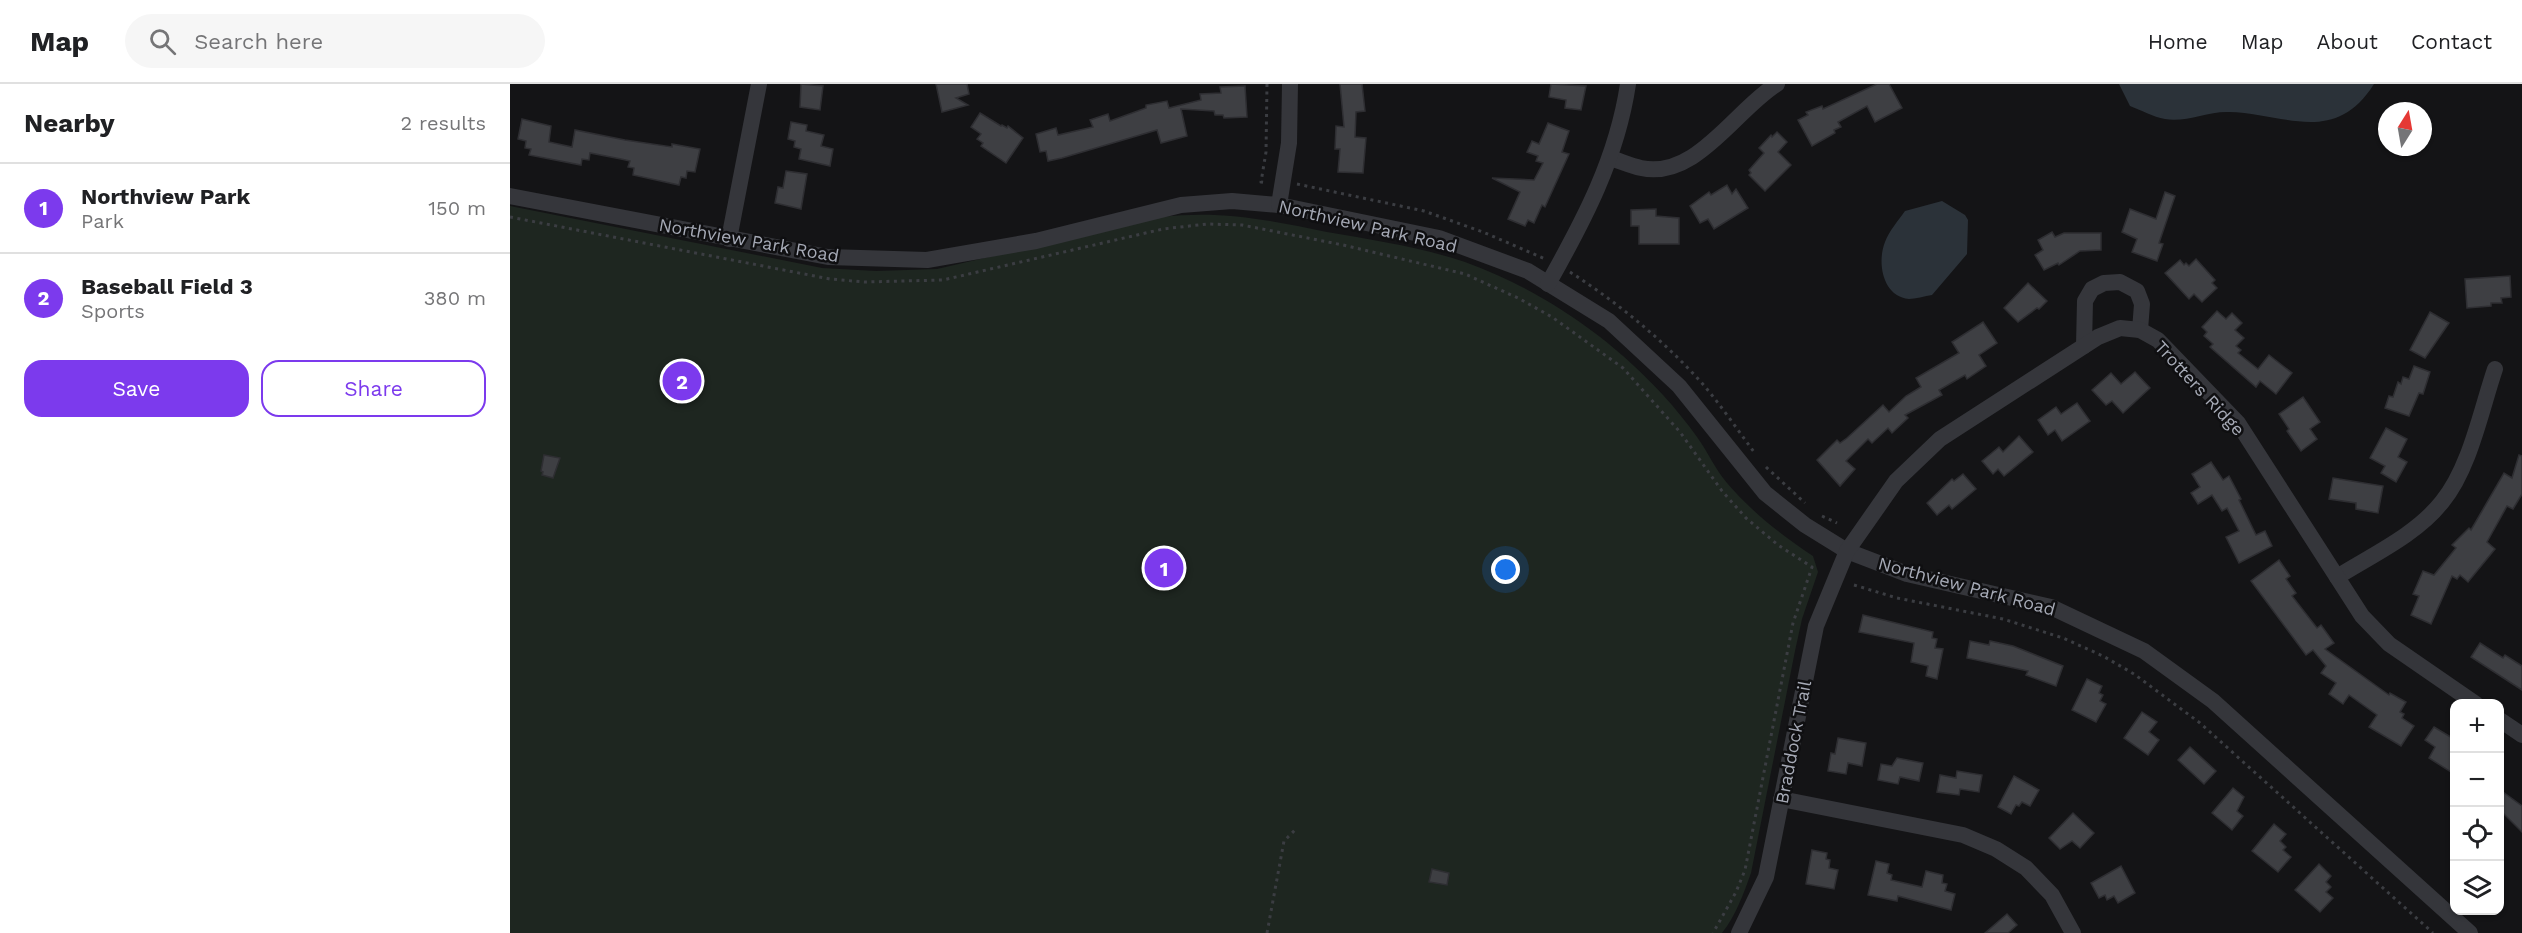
<!DOCTYPE html>
<html lang="en">
<head>
<meta charset="utf-8">
<style>
  body { margin:0; font-family:"Work Sans",sans-serif; background:#f6f6f6; color:#202124 }
  .controls { position:absolute; right:18px; bottom:18px; display:grid; overflow:hidden; border-radius:12px; box-shadow:0 2px 4px #0004 }
  .controls button { width:54px; height:54px; display:grid; place-items:center; padding:0; border:0; border-bottom:2px solid #e0e0e0; background:#fff; color:#202124; font:30px sans-serif }
  .compass { position:absolute; left:1868px; top:18px; width:54px; height:54px; border-radius:50%; background:#fff; box-shadow:0 2px 4px #0004; rotate:11deg }
  .you { position:absolute; left:996px; top:486px; width:21px; height:21px; margin:-15px; border:4px solid #fff; border-radius:50%; background:#1a73e8; box-shadow:0 0 0 9px #1a73e833 }
  .badge { display:grid; place-items:center; width:39px; height:39px; border-radius:50%; background:#7c3aed; color:#fff; font-size:20px; font-weight:700 }
  .pin { position:absolute; translate:-50% -50%; border:3px solid #fff; box-shadow:0 2px 6px #0006 }
  .list { margin:0; padding:0; list-style:none }
  h2 { display:flex; justify-content:space-between; align-items:center; height:78px; margin:0; padding:0 24px; font-size:26px }
  h2 small { font-size:20px; font-weight:400; color:#757577 }
  .list li { display:grid; grid-template-columns:39px 1fr auto; gap:18px; align-items:center; box-sizing:border-box; height:90px; padding:0 24px; border-top:2px solid #e0e0e0 }
  .list b { display:block; font-size:22px; white-space:nowrap }
  .list p { margin:0; font-size:20px; white-space:nowrap; color:#757577 }
  .list em { font-size:20px; font-style:normal; color:#757577 }
  .actions { display:flex; gap:12px; padding:18px 24px }
  .actions a { flex:1; padding:14px 0; border:2px solid #7c3aed; border-radius:18px; text-align:center; font-size:21px; color:#7c3aed }
  .actions .main { background:#7c3aed; color:#fff }
  .icon { flex:none; width:33px; height:33px; fill:none; stroke:currentColor; stroke-width:2; stroke-linecap:round; stroke-linejoin:round }
  .map { position:relative; flex:none; width:2012px; height:849px; overflow:hidden }
  header { display:flex; align-items:center; gap:36px; box-sizing:border-box; height:84px; padding:0 30px; background:#fff; border-bottom:2px solid #e0e0e0 }
  header strong { font-size:28px }
  nav { display:flex; gap:33px; margin-inline-start:auto; font-size:21px }
  .search { width:420px; height:54px; background:#f6f6f6; display:flex; align-items:center; gap:15px; box-sizing:border-box; padding:0 21px; border-radius:33px; color:#757577; font-size:22px }
  main { display:flex }
  aside { flex:1; background:#fff }
  .map>svg:first-child { display:block }
  .green { fill:#1e2620 }
  .water { fill:#2b3239 }
  .building { fill:#3e3f43; stroke:#2e2e32; stroke-width:1.5 }
  .lines { fill:none; stroke-linecap:round; stroke-linejoin:round }
  .path { stroke:#3b3d42; stroke-width:3; stroke-dasharray:3 4.5; stroke-linecap:butt }
  .minor { stroke:#35363b; stroke-width:16 }
  .labels { text-anchor:middle; dominant-baseline:central; stroke-width:5; stroke-linejoin:round; paint-order:stroke }
  .street-label { font-size:18px; fill:#a6aab6; stroke:#0f0f11 }
</style>
</head>
<body>
<header>
<strong>Map</strong>
<div class="search"><svg class="icon" aria-label="search" viewBox="0 0 24 24"><circle cx="10" cy="10" r="6"/><path d="M15 15l6 6"/></svg>Search here</div>
<nav><a>Home</a><a>Map</a><a>About</a><a>Contact</a></nav>
</header>
<main>
<aside>
<h2>Nearby<small>2 results</small></h2>
<ul class="list">
<li><span class="badge">1</span><div><b>Northview Park</b><p>Park</p></div><em>150 m</em></li>
<li><span class="badge">2</span><div><b>Baseball Field 3</b><p>Sports</p></div><em>380 m</em></li>
</ul>
<div class="actions"><a class="main">Save</a><a>Share</a></div>
</aside>
<div class="map">
<svg width="2012" height="849" viewBox="0 0 2012 849">
  <rect width="100%" height="100%" fill="#141416"/>
  <path class="green" d="M0,122L312,184L366,187L427,185L651,133C712,126 758,136 817,148C863,156 910,163 955,178C1030,205 1099,252 1153,311C1165,324 1177,339 1187,353C1198,368 1205,385 1217,399C1242,428 1271,451 1303,472L1308,488L1292,535L1285,567L1241,789C1233,811 1226,831 1212,849H0Z"/>
  <g class="water">
    <path d="M1609,0H1864C1824,63 1774,29 1719,28C1698,27 1675,39 1655,35C1643,33 1631,26 1620,22Z"/>
    <path d="M1432,117L1455,131L1458,136L1457,170L1422,211C1415,212 1405,215 1399,215C1372,212 1367,178 1375,158C1379,147 1388,137 1395,127Z"/>
  </g>
  <g class="building">
    <path d="M291,0L313,2L310,26L290,23Z"/>
    <path d="M426,0H457L459,10L446,14L458,21L432,28Z"/>
    <path d="M830,0H852L855,27L846,28L845,53L856,54L853,89L828,88L830,65H825L826,42L834,43Z"/>
    <path d="M1041,0L1076,2L1071,26L1055,24L1056,16L1039,13Z"/>
    <path d="M1367,0H1379L1392,24L1365,38L1357,22L1328,38L1331,43L1324,46L1325,49L1302,62L1288,36L1298,31L1296,28L1312,22L1313,25Z"/>
    <path d="M735,2L737,33L714,34L713,31H705L704,27L671,25L677,52L651,59L647,46L552,74L538,77L536,67L530,68L526,50L546,44L548,51L583,43L580,36L598,30L600,37L636,24V21L657,17L659,24L691,16L690,10L711,9L710,3Z"/>
    <path d="M470,29L491,42L492,41L497,44L498,42L513,54L496,79L471,62L473,59L467,55L471,50L461,43Z"/>
    <path d="M12,35L41,42L39,58L62,63L65,46L115,56L162,63V60L190,65L185,88L177,87L176,94L171,93L169,101L123,91L124,84L118,83L120,77L111,75L80,69L79,76L72,75L71,81L19,71L21,65L15,64L16,57L8,55Z"/>
    <path d="M281,38L297,41L296,47L314,51L311,62L323,65L320,82L289,75L291,65L284,63L285,57L278,55Z"/>
    <path d="M1038,39L1059,47L1052,68L1059,70L1035,123L1032,121L1024,139L1018,136L1015,142L998,135L1010,108L982,94L1024,96L1033,79L1026,77L1028,72L1017,68L1022,57L1029,60Z"/>
    <path d="M1267,48L1277,58L1268,68L1281,81L1255,107L1239,91L1241,89L1239,86L1254,69L1249,64L1261,51L1262,53Z"/>
    <path d="M276,87L297,90L291,125L265,119L268,103L273,104Z"/>
    <path d="M1217,101L1222,110L1226,105L1238,124L1204,145L1198,135L1190,139L1180,122L1199,108L1201,111Z"/>
    <path d="M1655,108L1665,112L1649,159L1653,160L1647,177L1622,168L1627,155L1612,148L1620,125L1646,135Z"/>
    <path d="M1146,125V132L1169,134V160H1129V142H1121V126Z"/>
    <path d="M1542,148L1545,153L1554,149H1591V166L1570,167L1549,181L1548,179L1534,186L1525,171L1533,166L1528,156Z"/>
    <path d="M1686,175L1705,196L1702,199L1707,204L1692,218L1684,210L1679,215L1655,189L1670,176L1674,181L1676,179L1679,182Z"/>
    <path d="M2000,192L2001,213L1991,214L1992,219H1981V222L1957,224L1955,195Z"/>
    <path d="M1518,199L1537,217L1529,225L1527,224L1508,238L1494,224Z"/>
    <path d="M1707,227L1716,235L1722,229L1732,239L1725,246L1734,254L1726,262L1731,266L1728,269L1748,285L1759,271L1782,289L1766,310L1750,297L1746,303L1700,263L1703,260L1694,252L1697,248L1692,243Z"/>
    <path d="M1920,228L1939,239L1915,274L1900,266Z"/>
    <path d="M1473,238L1487,259L1469,271L1476,282L1457,295L1455,291L1429,306L1432,311L1395,331L1398,334L1382,349L1378,344L1362,359L1358,355L1336,377L1345,385L1330,402L1307,376L1327,356L1330,359L1337,354L1373,321L1379,328L1396,312L1411,303L1406,294L1449,269L1442,258Z"/>
    <path d="M1904,282L1920,288L1913,310L1909,309L1899,332L1875,324L1879,312L1883,313L1888,298L1891,300L1893,293L1899,295Z"/>
    <path d="M1625,288L1640,304L1613,329L1602,317L1596,321L1582,306L1601,289L1611,300Z"/>
    <path d="M1793,313L1810,338L1800,345L1807,355L1791,367L1777,347L1779,345L1769,330Z"/>
    <path d="M1567,319L1580,337L1552,357L1545,346L1538,351L1528,336L1546,323L1551,330Z"/>
    <path d="M1876,344L1897,355L1888,373L1897,378L1886,398L1871,389L1875,382L1860,374Z"/>
    <path d="M1509,352L1523,368L1494,392L1488,385L1483,390L1472,377L1489,363L1493,368Z"/>
    <path d="M34,371L50,374L43,394L32,391L33,388L31,387Z"/>
    <path d="M2009,371L2012,372V410L2003,425L1997,422L1977,458L1985,465L1958,498L1950,491L1947,495L1942,492L1921,540L1901,531L1909,512L1903,510L1913,487L1924,491L1946,464L1942,461L1959,444L1961,446L1994,389L2002,394Z"/>
    <path d="M1701,378L1713,396L1719,392L1731,415L1729,416L1746,451L1755,447L1762,462L1729,479L1716,453L1729,447L1717,424L1712,427L1702,411L1688,420L1681,409L1690,403L1682,390Z"/>
    <path d="M1453,390L1466,405L1442,425L1439,421L1427,431L1417,419L1442,395L1444,397Z"/>
    <path d="M1823,394L1873,402L1868,429L1846,425V419L1819,415Z"/>
    <path d="M1769,476L1780,492L1776,495L1786,509L1782,512L1807,544L1811,541L1824,559L1815,565L1879,611L1880,609L1896,618L1890,628L1894,630L1892,634L1904,642L1891,662L1859,643L1867,631L1839,611L1833,620L1819,610L1826,599L1811,589L1816,582L1803,566L1796,571L1741,497Z"/>
    <path d="M1353,531L1423,548L1422,554L1427,555L1425,564L1433,565L1427,595L1416,592L1418,582L1401,578L1404,559L1349,548Z"/>
    <path d="M1460,557L1479,561L1480,557L1503,562L1553,582L1546,602L1516,591L1518,587L1457,574Z"/>
    <path d="M1970,559L1993,574L1995,571L2012,582V606L1961,573Z"/>
    <path d="M1577,595L1592,602L1589,609L1593,611L1590,617L1596,620L1586,638L1562,626Z"/>
    <path d="M1632,628L1647,638L1639,648L1649,656L1638,671L1614,654Z"/>
    <path d="M1924,643L1944,655V690L1919,674L1925,663L1915,656Z"/>
    <path d="M1328,654L1356,659L1352,682L1338,679L1336,690L1318,687L1321,669L1325,670Z"/>
    <path d="M1680,663L1706,687L1694,700L1668,676Z"/>
    <path d="M1387,674L1413,679L1409,697L1390,693L1388,700L1368,696L1371,680L1382,682Z"/>
    <path d="M1447,687L1472,691L1469,708L1450,705L1449,711L1427,708L1430,691L1446,694Z"/>
    <path d="M1504,692L1529,706L1520,722L1512,718L1509,722L1506,721L1501,730L1488,723Z"/>
    <path d="M1723,704L1734,713L1727,727L1733,732L1722,746L1702,729Z"/>
    <path d="M1989,705L2012,722V748L1989,725Z"/>
    <path d="M1563,729L1584,749L1570,764L1562,757L1550,765L1539,754Z"/>
    <path d="M1764,740L1776,750L1770,757L1776,763L1773,766L1781,773L1768,788L1742,767Z"/>
    <path d="M1302,766L1317,769L1316,775L1320,776L1319,784L1328,786L1324,805L1296,800Z"/>
    <path d="M1366,777L1379,780L1377,789L1382,791L1381,796L1412,803L1416,787L1433,791L1432,799L1437,800L1435,807L1445,810L1441,826L1388,812L1387,817L1358,811Z"/>
    <path d="M1809,780L1821,792L1816,798L1821,803L1816,808L1823,814L1810,828L1785,806Z"/>
    <path d="M1611,782L1625,809L1608,819L1604,812L1597,816L1595,811L1589,814L1581,799Z"/>
    <path d="M922,785L939,789L937,801L919,798Z"/>
    <path d="M1497,830L1507,841L1498,849H1475Z"/>
  </g>
  <g class="lines">
    <g class="path">
      <path d="M757,0L756,68L751,98L757,99"/>
      <path d="M787,100L914,127L973,148L1035,175"/>
      <path d="M0,133L320,195L355,198L433,196L653,145L697,140L732,141L833,161L955,190L1008,214L1042,233L1113,284L1170,348L1212,407L1236,434L1268,461L1302,483L1283,539L1235,786L1226,808L1203,849"/>
      <path d="M1060,188C1108,219 1152,255 1191,298C1210,320 1227,345 1244,368"/>
      <path d="M1256,383L1295,419"/>
      <path d="M1312,432L1327,439"/>
      <path d="M1344,501L1387,514L1493,535L1553,554L1593,572L1624,590L1690,639L1923,849"/>
      <path d="M757,849L774,757L786,745"/>
    </g>
    <g class="minor">
      <path d="M1100,74C1110,77 1121,82 1131,84C1186,96 1225,26 1267,0"/>
      <path d="M0,112L318,173L417,176L526,157L671,121L722,117L769,121L929,154L1018,187L1099,237L1169,302L1255,409L1295,441L1337,467L1397,490L1541,523L1634,567L1703,617L1960,849"/>
      <path d="M769,121L779,59L780,0"/>
      <path d="M219,155L249,0"/>
      <path d="M1038,200C1074,136 1107,74 1118,0"/>
      <path d="M1574,262L1575,217L1582,205L1594,199L1610,198L1627,207L1632,220L1630,246"/>
      <path d="M1827,493C1862,471 1906,451 1932,418C1960,384 1971,326 1985,285"/>
      <path d="M1990,636L2012,651"/>
      <path d="M1271,715L1453,751L1486,765L1516,784L1542,811L1563,849"/>
      <path d="M1229,849L1256,793L1306,542L1337,467L1386,397L1430,355L1588,253L1610,244L1630,246L1648,256L1728,339L1852,532L1879,560L1966,620"/>
    </g>
  </g>
  <g class="labels">
    <g class="street-label">
      <text transform="translate(858 142) rotate(13)">Northview Park Road</text>
      <text transform="translate(239 156) rotate(10)">Northview Park Road</text>
      <text transform="translate(1690 304) rotate(47)">Trotters Ridge</text>
      <text transform="translate(1457 502) rotate(15)">Northview Park Road</text>
      <text transform="translate(1283 658) rotate(-79)">Braddock Trail</text>
    </g>
  </g>
</svg>
<div class="controls">
<button>+</button>
<button>−</button>
<button><svg class="icon" aria-label="locate" viewBox="0 0 24 24"><circle cx="12" cy="12" r="6"/><path d="M12 2v4M12 18v4M2 12h4M18 12h4"/></svg></button>
<button><svg class="icon" aria-label="layers" viewBox="0 0 24 24"><path d="M12 4l9 5-9 5-9-5zM3 14l9 5 9-5"/></svg></button>
</div>
<svg class="compass" viewBox="-18 -18 36 36"><path d="M0-13l5 13h-10z" fill="#e53935"/><path d="M0 13l5-13h-10z" fill="#757577"/></svg>
<div class="you"></div>
<div class="pin badge" style="left:654px;top:484px">1</div>
<div class="pin badge" style="left:172px;top:297px">2</div>
</div>
</main>
</body>
</html>
